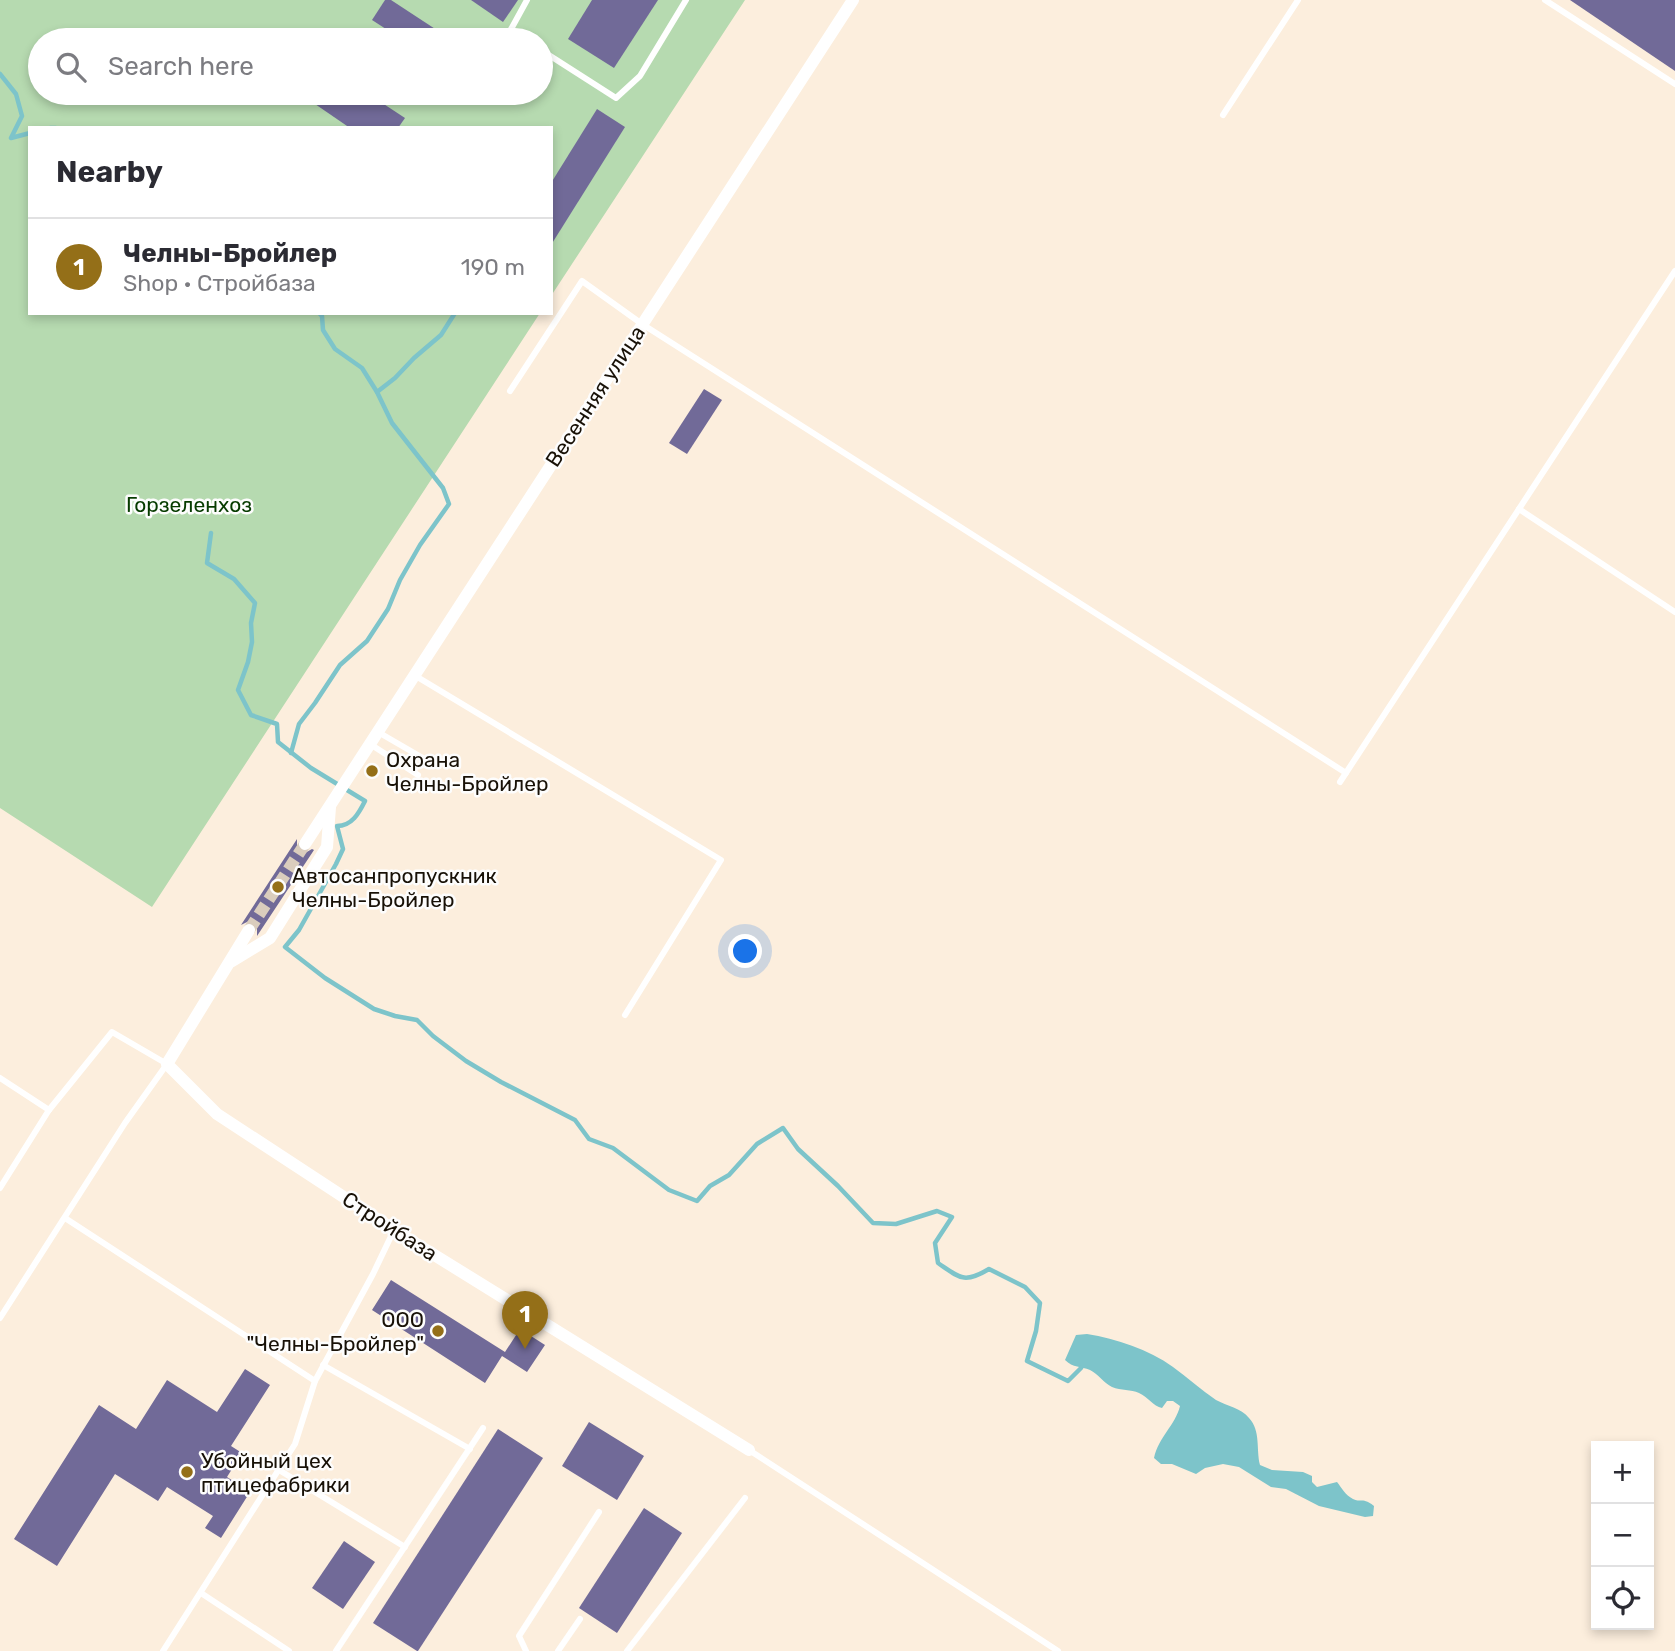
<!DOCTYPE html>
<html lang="en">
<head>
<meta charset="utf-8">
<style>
  body { margin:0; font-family:Rubik,sans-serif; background:#f2f2f3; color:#2b2b33 }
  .controls { position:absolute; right:21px; bottom:21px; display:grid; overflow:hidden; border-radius:0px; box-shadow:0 4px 10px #0003 }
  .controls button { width:63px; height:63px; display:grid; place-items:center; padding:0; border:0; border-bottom:2px solid #e1e1e2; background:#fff; color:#2b2b33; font:35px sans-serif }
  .you { position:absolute; left:746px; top:952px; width:24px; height:24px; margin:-18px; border:5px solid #fff; border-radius:50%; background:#1a73e8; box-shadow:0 0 0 10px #1a73e833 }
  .badge { display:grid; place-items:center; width:46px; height:46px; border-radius:50%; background:#946f18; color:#fff; font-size:23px; font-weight:700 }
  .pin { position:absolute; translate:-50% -58px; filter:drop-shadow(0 2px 4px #0008) }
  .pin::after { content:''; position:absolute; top:37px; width:24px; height:21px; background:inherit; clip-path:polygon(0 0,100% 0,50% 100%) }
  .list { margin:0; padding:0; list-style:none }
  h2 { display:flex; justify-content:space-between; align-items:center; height:91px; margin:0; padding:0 28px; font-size:30px }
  h2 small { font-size:23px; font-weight:400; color:#7c7c81 }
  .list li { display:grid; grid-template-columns:46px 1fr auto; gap:21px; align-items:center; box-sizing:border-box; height:98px; padding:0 28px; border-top:2px solid #e1e1e2 }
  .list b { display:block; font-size:26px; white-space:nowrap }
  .list p { margin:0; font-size:23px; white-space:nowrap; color:#7c7c81 }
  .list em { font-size:23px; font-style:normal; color:#7c7c81 }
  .icon { flex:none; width:38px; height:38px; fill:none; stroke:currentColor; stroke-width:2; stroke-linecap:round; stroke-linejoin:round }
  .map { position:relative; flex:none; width:1675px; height:1651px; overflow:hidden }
  .search { position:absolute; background:#fff; box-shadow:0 4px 10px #0003; left:28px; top:28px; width:525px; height:77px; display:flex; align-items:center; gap:18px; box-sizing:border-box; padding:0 24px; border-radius:38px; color:#7c7c81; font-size:26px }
  .panel { position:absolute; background:#fff; box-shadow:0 4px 10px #0003; left:28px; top:126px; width:525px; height:189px; border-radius:0px }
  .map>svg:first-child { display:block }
  .green { fill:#b6dab0; fill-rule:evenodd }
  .water { fill:#7dc4ca }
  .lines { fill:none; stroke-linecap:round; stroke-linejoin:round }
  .stream { stroke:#7dc4ca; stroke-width:4.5 }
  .building { fill:#716a98 }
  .street-tunnel { stroke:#dacdbd; stroke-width:12; stroke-dasharray:12 6; stroke-linecap:butt }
  .lane { stroke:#fff; stroke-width:6 }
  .street { stroke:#fff; stroke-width:12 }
  .poi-dot { fill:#946f18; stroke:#fdfdfd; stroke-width:2.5 }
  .labels { text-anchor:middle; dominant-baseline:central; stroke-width:5; stroke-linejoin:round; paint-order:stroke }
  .street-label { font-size:21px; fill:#181107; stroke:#fdfdfd }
  .park-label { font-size:21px; fill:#073c00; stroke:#fdfdfd }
  .poi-label { font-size:21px; fill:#181107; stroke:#fdfdfd; text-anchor:start }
</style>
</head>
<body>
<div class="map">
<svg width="1675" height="1651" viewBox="0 0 1675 1651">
  <rect width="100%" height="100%" fill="#fceedd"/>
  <path class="green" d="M0,0H745L551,296V128H30V313H540L152,907L0,808ZM40,40H541V93H40Z"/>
  <path class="water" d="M1087,1334C1117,1339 1148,1349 1173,1367C1187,1377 1201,1390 1216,1400C1227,1406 1241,1408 1249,1418C1261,1431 1256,1449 1260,1465L1272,1470L1303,1472L1312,1476V1482L1317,1487L1337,1482C1342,1488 1345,1495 1353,1499C1362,1503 1362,1497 1374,1506L1373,1516L1365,1517L1319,1506L1286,1489L1271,1487L1239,1467L1223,1464L1205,1468L1196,1474L1172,1464H1161L1154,1458C1159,1436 1175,1426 1180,1406L1173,1401H1167L1162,1408C1153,1406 1148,1397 1139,1393C1131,1389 1121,1391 1112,1387C1104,1383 1098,1374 1090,1370C1081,1366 1073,1368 1065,1360L1076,1335Z"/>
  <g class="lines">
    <g class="stream">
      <path d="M0,74L16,94L22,116L11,138L30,133"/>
      <path d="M50,128H56"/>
      <path d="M377,392L395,378L414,358L441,335L455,313"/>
      <path d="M211,533L207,563L234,579L255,603L251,623L252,642L248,662L238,690L251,715L277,724L278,742L311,768L365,801C359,813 352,826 337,826L343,849L336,864L299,930L285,947L325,978L374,1009L395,1016L417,1020L433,1036L466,1061L501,1082L575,1120L589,1139L613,1148L669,1190L697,1201L710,1186L729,1175L757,1144L783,1128L798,1149L838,1186L873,1223L896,1224L937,1211L952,1217L935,1243L938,1263C960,1278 964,1284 989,1269L1025,1287L1040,1303L1036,1331L1027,1361L1068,1381L1081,1368"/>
      <path d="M291,753L299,724L315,703L340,665L367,641L388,609L400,580L420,545L449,504L443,488L392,423L377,392L362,368L335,349L323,330L322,316L319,313"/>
    </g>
  </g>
  <g class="building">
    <path d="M385,0H391L452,40H403L372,20Z"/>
    <path d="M471,0H518L503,22Z"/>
    <path d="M592,0H658L614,68L568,39Z"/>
    <path d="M1570,0H1675V71Z"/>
    <path d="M323,93H367L405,118L398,128H350L315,104Z"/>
    <path d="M597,109L625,127L551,245V183Z"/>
    <path d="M704,389L722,400L687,454L669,443Z"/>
    <path d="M297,839V847L301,852L305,853L312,849L314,850L257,936V926L254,923L249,921L241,925Z"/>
    <path d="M391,1280L505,1352L520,1329L545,1345L527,1372L502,1356L485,1383L372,1310Z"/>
    <path d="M245,1369L270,1385L231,1446L242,1453L227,1477L250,1492L221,1538L205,1528L213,1516L167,1487L158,1501L115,1474L57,1566L14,1539L99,1405L136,1429L167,1380L217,1412Z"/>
    <path d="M589,1422L644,1456L617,1500L562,1466Z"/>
    <path d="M498,1429L543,1458L418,1651H417L373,1623Z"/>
    <path d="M644,1508L682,1533L617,1633L579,1608Z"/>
    <path d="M344,1541L375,1562L343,1609L312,1588Z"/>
  </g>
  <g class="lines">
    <path class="street-tunnel" d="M249,930L305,844"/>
    <g class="lane">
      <path d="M1545,0L1675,84"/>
      <path d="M525,40L510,31L527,0"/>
      <path d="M541,50L616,98L640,76L686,0"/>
      <path d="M1223,115L1298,0"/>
      <path d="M510,391L582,281L642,324L1346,773"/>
      <path d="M1519,509L1675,612"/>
      <path d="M414,675L721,860L625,1015"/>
      <path d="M378,732L428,761"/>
      <path d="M370,744L418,775"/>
      <path d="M1340,782L1675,271"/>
      <path d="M0,1078L49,1110L0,1188"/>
      <path d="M65,1218L315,1381"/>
      <path d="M0,1318L125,1123L167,1064L112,1032L49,1110"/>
      <path d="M323,1365L470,1449"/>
      <path d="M749,1450L1058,1651"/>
      <path d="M279,1470L405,1547"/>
      <path d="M201,1593L289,1651"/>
      <path d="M163,1651L295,1444L315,1381L373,1274L394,1230"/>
      <path d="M336,1651L483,1428"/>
      <path d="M526,1651L519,1636L599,1512"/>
      <path d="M558,1651L580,1619"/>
      <path d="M627,1651L745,1498"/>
    </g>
    <g class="street">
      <path d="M305,844L853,0"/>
      <path d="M249,930L167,1064L217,1114L394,1230L749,1450"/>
      <path d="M232,961L270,938L327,847L330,807"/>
    </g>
  </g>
  <g class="poi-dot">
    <circle cx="372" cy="771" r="7"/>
    <circle cx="278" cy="887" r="7"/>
    <circle cx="438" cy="1331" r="7"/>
    <circle cx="187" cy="1472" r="7"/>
  </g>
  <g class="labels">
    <g class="street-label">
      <text transform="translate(595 396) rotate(-57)">Весенняя улица</text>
      <text transform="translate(390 1226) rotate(33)">Стройбаза</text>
    </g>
    <g class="park-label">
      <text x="189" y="504">Горзеленхоз</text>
    </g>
    <g class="poi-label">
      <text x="386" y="759">Охрана<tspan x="386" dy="24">Челны-Бройлер</tspan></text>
      <text x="292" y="875">Автосанпропускник<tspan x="292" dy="24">Челны-Бройлер</tspan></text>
      <text x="424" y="1319" text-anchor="end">ООО<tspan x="424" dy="24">"Челны-Бройлер"</tspan></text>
      <text x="201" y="1460">Убойный цех<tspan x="201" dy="24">птицефабрики</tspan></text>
    </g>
  </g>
</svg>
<div class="controls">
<button>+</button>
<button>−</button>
<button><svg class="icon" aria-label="locate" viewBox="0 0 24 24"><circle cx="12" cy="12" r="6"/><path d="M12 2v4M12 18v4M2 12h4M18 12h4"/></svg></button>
</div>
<div class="you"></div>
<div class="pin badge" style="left:525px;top:1349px">1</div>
<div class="search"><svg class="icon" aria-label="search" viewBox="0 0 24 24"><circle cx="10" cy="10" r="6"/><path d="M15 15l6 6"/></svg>Search here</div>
<section class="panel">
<h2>Nearby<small></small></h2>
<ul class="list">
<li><span class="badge">1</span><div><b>Челны-Бройлер</b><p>Shop · Стройбаза</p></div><em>190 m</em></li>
</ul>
</section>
</div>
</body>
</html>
